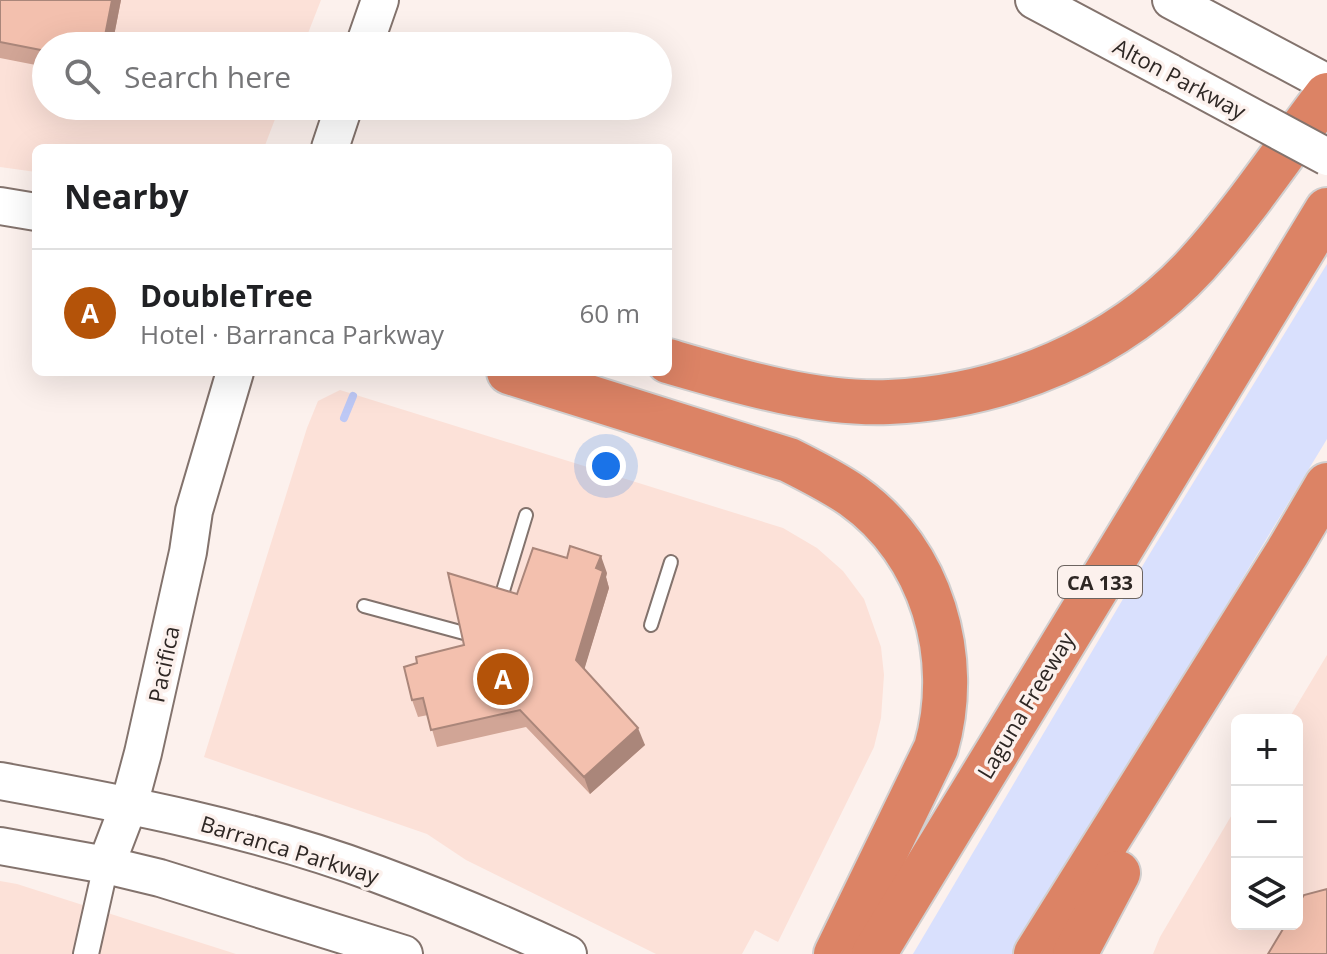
<!DOCTYPE html>
<html lang="en">
<head>
<meta charset="utf-8">
<style>
  body { margin:0; font-family:"Open Sans",sans-serif; background:#f6f6f6; color:#202124 }
  .controls { position:absolute; right:24px; bottom:24px; display:grid; overflow:hidden; border-radius:12px; box-shadow:0 8px 32px #0002 }
  .controls button { width:72px; height:72px; display:grid; place-items:center; padding:0; border:0; border-bottom:2px solid #e0e0e0; background:#fff; color:#202124; font:40px sans-serif }
  .you { position:absolute; left:606px; top:466px; width:28px; height:28px; margin:-20px; border:6px solid #fff; border-radius:50%; background:#1a73e8; box-shadow:0 0 0 12px #1a73e833 }
  .badge { display:grid; place-items:center; width:52px; height:52px; border-radius:50%; background:#b45309; color:#fff; font-size:26px; font-weight:700 }
  .pin { position:absolute; translate:-50% -50%; border:4px solid #fff; box-shadow:0 2px 8px #0006 }
  .list { margin:0; padding:0; list-style:none }
  h2 { display:flex; justify-content:space-between; align-items:center; height:104px; margin:0; padding:0 32px; font-size:34px }
  h2 small { font-size:26px; font-weight:400; color:#757577 }
  .list li { display:grid; grid-template-columns:52px 1fr auto; gap:24px; align-items:center; box-sizing:border-box; height:128px; padding:0 32px; border-top:2px solid #e0e0e0 }
  .list b { display:block; font-size:30px; white-space:nowrap }
  .list p { margin:0; font-size:26px; white-space:nowrap; color:#757577 }
  .list em { font-size:26px; font-style:normal; color:#757577 }
  .icon { flex:none; width:44px; height:44px; fill:none; stroke:currentColor; stroke-width:2; stroke-linecap:round; stroke-linejoin:round }
  .map { position:relative; flex:none; width:1327px; height:954px; overflow:hidden }
  .search { position:absolute; background:#fff; box-shadow:0 8px 32px #0002; left:32px; top:32px; width:640px; height:88px; display:flex; align-items:center; gap:20px; box-sizing:border-box; padding:0 28px; border-radius:44px; color:#757577; font-size:30px }
  .panel { position:absolute; background:#fff; box-shadow:0 8px 32px #0002; left:32px; top:144px; width:640px; height:232px; border-radius:12px }
  .map>svg:first-child { display:block }
  .built { fill:#fce1d8 }
  .green { fill:#d9e0fd }
  .lines { fill:none; stroke-linecap:round; stroke-linejoin:round }
  .stream { stroke:#bdc8f5; stroke-width:8 }
  .lane-casing { stroke:#83736d; stroke-width:16 }
  .street-casing { stroke:#83736d; stroke-width:28 }
  .secondary-casing { stroke:#83736d; stroke-width:40 }
  .highway-casing { stroke:#d1cfcf; stroke-width:48 }
  .lane { stroke:#fff; stroke-width:12 }
  .street { stroke:#fff; stroke-width:24 }
  .secondary { stroke:#fff; stroke-width:36 }
  .highway { stroke:#dc8365; stroke-width:44 }
  .secondary-bridge-casing { stroke:#83736d; stroke-width:40; stroke-linecap:butt }
  .secondary-bridge { stroke:#fff; stroke-width:36 }
  .wall { fill:#d1a596 }
  .shaded-wall { fill:#aa867a }
  .building { fill:#f3c0ae; stroke:#aa867a; stroke-width:2 }
  .labels { text-anchor:middle; dominant-baseline:central; stroke-width:7; stroke-linejoin:round; paint-order:stroke }
  .shield { fill:#fcf1ed; stroke:#6c6460; stroke-width:2 }
  .shield-label { font-size:20px; font-weight:bold; fill:#2e2724 }
  .street-label { font-size:22px; fill:#2e2724; stroke:#fcf1ed }
</style>
</head>
<body>
<div class="map">
<svg width="1327" height="954" viewBox="0 0 1327 954">
  <rect width="100%" height="100%" fill="#fcf1ed"/>
  <g class="built">
    <path d="M0,0H321L303,46H46V106H280L264,148H36V172L0,167Z"/>
    <path d="M340,390L783,528L817,548L843,571L864,599L881,647L884,675L881,718L874,747L778,942L755,930L742,954H656L466,860L427,834L204,757L307,428L318,401Z"/>
    <path d="M1327,655V954H1153L1160,937L1237,806V924H1297V720H1288Z"/>
    <path d="M0,881L17,884L236,954H0Z"/>
  </g>
  <path class="green" d="M1327,264V439L1015,954H913L1149,555Z"/>
  <g class="lines">
    <path class="stream" d="M344,418L353,396"/>
    <g class="lane-casing">
      <g id="lane">
        <path d="M499,604L526,515"/>
        <path d="M364,606L464,633"/>
        <path d="M651,625L671,562"/>
      </g>
    </g>
    <g class="street-casing">
      <path id="street" d="M86,954L106,865"/>
    </g>
    <g class="secondary-casing">
      <g id="secondary">
        <path d="M1034,0L1171,73"/>
        <path d="M1171,0L1327,83"/>
        <path d="M364,46L380,0"/>
        <path d="M330,148L344,106"/>
        <path d="M0,206L36,212"/>
        <path d="M0,781C126,804 257,829 377,874C442,898 506,925 568,954"/>
        <path d="M0,846L106,865L160,878L404,954"/>
        <path d="M106,865L129,805L143,753L188,552L194,511L235,372"/>
      </g>
    </g>
    <g class="highway-casing">
      <g id="highway">
        <path d="M668,361C737,381 816,405 889,402C1004,397 1118,350 1197,264C1244,212 1284,151 1327,95"/>
        <path d="M509,372L789,460C811,471 833,482 853,496C932,552 962,658 936,748L836,954"/>
        <path d="M874,954L1327,210"/>
        <path d="M1036,954L1287,553L1327,485"/>
        <path d="M1075,954L1118,873"/>
      </g>
    </g>
    <use href="#lane" class="lane"/>
    <use href="#street" class="street"/>
    <use href="#secondary" class="secondary"/>
    <use href="#highway" class="highway"/>
    <g class="secondary-bridge-casing">
      <path id="secondary-bridge" d="M1171,73L1327,157"/>
    </g>
    <use href="#secondary-bridge" class="secondary-bridge"/>
  </g>
  <g class="wall">
    <path d="M0,0H121L112,46H46V67L0,58Z"/>
    <path d="M607,573L606,577L609,588L584,669L645,745L590,794L526,727L437,747L428,715L418,717L412,700L417,663L464,645L517,594Z"/>
  </g>
  <g class="shaded-wall">
    <path d="M112,0H121L112,46H103Z"/>
    <path d="M601,556L607,573L606,577L609,588L582,677L576,660L596,568Z"/>
    <path d="M638,728L645,745L590,794L584,777Z"/>
  </g>
  <g class="building">
    <path d="M0,0H112L103,46H46V51L0,42Z"/>
    <path d="M570,546L601,556L596,568L603,571L576,660L638,728L584,777L520,710L431,730L423,698L412,700L404,667L417,663L416,657L464,645L448,573L517,594L533,548L567,558Z"/>
    <path d="M1327,889V954H1268L1286,924H1297V906L1304,895Z"/>
  </g>
  <g class="labels">
    <rect class="shield" x="1058" y="566" width="84" height="32" rx="6"/>
    <g class="shield-label">
      <text x="1100" y="582">CA 133</text>
    </g>
    <g class="street-label">
      <text transform="translate(1180 78) rotate(28)">Alton Parkway</text>
      <text transform="translate(163 664) rotate(-78)">Pacifica</text>
      <text transform="translate(1025 705) rotate(-59)">Laguna Freeway</text>
      <text transform="translate(290 849) rotate(17)">Barranca Parkway</text>
    </g>
  </g>
</svg>
<div class="controls">
<button>+</button>
<button>−</button>
<button><svg class="icon" aria-label="layers" viewBox="0 0 24 24"><path d="M12 4l9 5-9 5-9-5zM3 14l9 5 9-5"/></svg></button>
</div>
<div class="you"></div>
<div class="pin badge" style="left:503px;top:679px">A</div>
<div class="search"><svg class="icon" aria-label="search" viewBox="0 0 24 24"><circle cx="10" cy="10" r="6"/><path d="M15 15l6 6"/></svg>Search here</div>
<section class="panel">
<h2>Nearby<small></small></h2>
<ul class="list">
<li><span class="badge">A</span><div><b>DoubleTree</b><p>Hotel · Barranca Parkway</p></div><em>60 m</em></li>
</ul>
</section>
</div>
</body>
</html>
